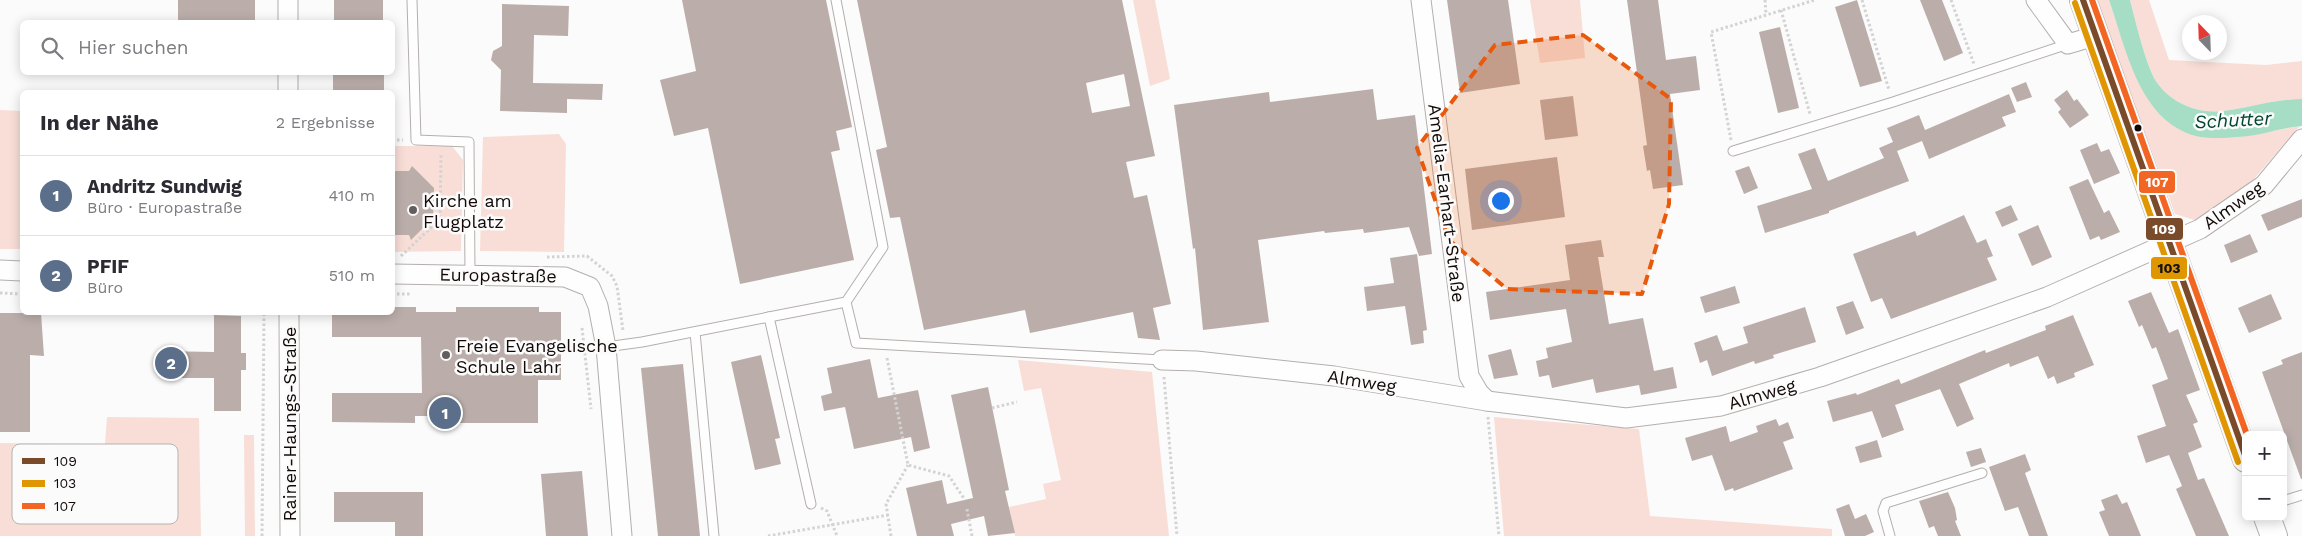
<!DOCTYPE html>
<html lang="de">
<head>
<meta charset="utf-8">
<style>
  body { margin:0; font-family:"Work Sans",sans-serif; background:#f2f2f3; color:#2b2b33 }
  .controls { position:absolute; right:15px; bottom:15px; display:grid; overflow:hidden; border-radius:8px; box-shadow:0 2px 12px #0003 }
  .controls button { width:45px; height:45px; display:grid; place-items:center; padding:0; border:0; border-bottom:1px solid #e1e1e2; background:#fff; color:#2b2b33; font:25px sans-serif }
  .compass { position:absolute; left:2182px; top:15px; width:45px; height:45px; border-radius:50%; background:#fff; box-shadow:0 2px 12px #0003; rotate:337deg }
  .you { position:absolute; left:1500px; top:200px; width:18px; height:18px; margin:-12px; border:4px solid #fff; border-radius:50%; background:#1a73e8; box-shadow:0 0 0 8px #1a73e833 }
  .badge { display:grid; place-items:center; width:32px; height:32px; border-radius:50%; background:#645e5d; color:#fff; font-size:16px; font-weight:700 }
  .pin { position:absolute; translate:-50% -50%; border:2px solid #fff; box-shadow:0 1px 5px #0006 }
  .list { margin:0; padding:0; list-style:none }
  h2 { display:flex; justify-content:space-between; align-items:center; height:65px; margin:0; padding:0 20px; font-size:21px }
  h2 small { font-size:16px; font-weight:400; color:#7c7c81 }
  .list li { display:grid; grid-template-columns:32px 1fr auto; gap:15px; align-items:center; box-sizing:border-box; height:80px; padding:0 20px; border-top:1px solid #e1e1e2 }
  .list b { display:block; font-size:19px; white-space:nowrap }
  .list p { margin:0; font-size:16px; white-space:nowrap; color:#7c7c81 }
  .list em { font-size:16px; font-style:normal; color:#7c7c81 }
  .icon { flex:none; width:28px; height:28px; fill:none; stroke:currentColor; stroke-width:2; stroke-linecap:round; stroke-linejoin:round }
  .map { position:relative; flex:none; width:2302px; height:536px; overflow:hidden }
  .search { position:absolute; background:#fff; box-shadow:0 2px 12px #0003; left:20px; top:20px; width:375px; height:55px; display:flex; align-items:center; gap:12px; box-sizing:border-box; padding:0 18px; border-radius:8px; color:#7c7c81; font-size:19px }
  .panel { position:absolute; background:#fff; box-shadow:0 2px 12px #0003; left:20px; top:90px; width:375px; height:225px; border-radius:8px }
  .map>svg:first-child { display:block }
  .green { fill:#f8ded7 }
  .water { fill:#a6dec5 }
  .building { fill:#bbaeaa; fill-rule:evenodd }
  .lines { fill:none; stroke-linecap:round; stroke-linejoin:round }
  .lane-casing { stroke:#b4afad; stroke-width:11 }
  .street-casing { stroke:#b4afad; stroke-width:21 }
  .secondary-casing { stroke:#b4afad; stroke-width:28 }
  .path { stroke:#d3d3d3; stroke-width:3; stroke-dasharray:2.5 2.5; stroke-linecap:butt }
  .lane { stroke:#fefefe; stroke-width:9 }
  .street { stroke:#fefefe; stroke-width:19 }
  .secondary { stroke:#fefefe; stroke-width:26 }
  .bus-1-casing { stroke:#fbfbfb; stroke-width:10 }
  .bus-2-casing { stroke:#fbfbfb; stroke-width:10 }
  .bus-3-casing { stroke:#fbfbfb; stroke-width:10 }
  .bus-1 { stroke:#7a4b2a; stroke-width:6 }
  .bus-2 { stroke:#e09601; stroke-width:6 }
  .bus-3 { stroke:#f26522; stroke-width:6 }
  .marked { fill:#e8590c; fill-opacity:0.2; stroke:#e8590c; stroke-width:4; stroke-dasharray:10 6; stroke-linejoin:round }
  .bus-dot { fill:#130a08; stroke:#fbfbfb; stroke-width:2 }
  .poi-dot { fill:#645e5d; stroke:#fbfbfb; stroke-width:2 }
  .labels { text-anchor:middle; dominant-baseline:central; stroke-width:5; stroke-linejoin:round; paint-order:stroke }
  .poi-label { font-size:18px; fill:#130a08; stroke:#fbfbfb; text-anchor:start }
  .street-label { font-size:18px; fill:#130a08; stroke:#fbfbfb }
  .water-label { font-size:19px; font-style:italic; fill:#00452e; stroke:#fbfbfb }
  .key { fill:#fbfbfb; stroke:#b5b3b2; stroke-width:1 }
  .key-label { font-size:14px; fill:#130a08 }
  .line-badge { stroke:#fbfbfb; stroke-width:2 }
  .badge-label { font-size:14px; text-anchor:middle; font-weight:bold; fill:#fff }
  .pale-badge-label { font-size:14px; text-anchor:middle; font-weight:bold; fill:#111 }
</style>
</head>
<body>
<div class="map">
<svg width="2302" height="536" viewBox="0 0 2302 536">
  <rect width="100%" height="100%" fill="#fbfbfb"/>
  <g class="green">
    <path d="M1133,0H1155L1170,79L1150,86Z"/>
    <path d="M1530,0H1580L1585,58L1540,63Z"/>
    <path d="M2096,0H2109L2131,64L2196,136L2238,137L2300,126L2253,180L2229,199L2194,220L2175,214Z"/>
    <path d="M2130,0H2149L2169,60L2266,65L2302,61V99C2274,99 2249,108 2222,111C2198,114 2172,103 2158,84C2147,71 2135,19 2130,0Z"/>
    <path d="M0,110L22,111V249H0Z"/>
    <path d="M559,134L566,144L564,252L480,251L483,137Z"/>
    <path d="M392,146H452L463,160L461,251L393,252Z"/>
    <path d="M1018,360L1152,372L1169,536H1015L1009,507L1046,499L1043,484L1061,480L1041,388L1024,391Z"/>
    <path d="M107,417L199,418L201,536H0V443L105,444Z"/>
    <path d="M1494,417L1639,429L1650,516L1832,529V536H1504Z"/>
    <path d="M244,435H254L255,536H245Z"/>
  </g>
  <path class="water" d="M2109,0H2130C2135,19 2147,71 2158,84C2172,103 2198,114 2222,111C2249,108 2274,99 2302,99V126C2280,128 2259,136 2238,137C2226,138 2207,139 2196,136C2139,121 2126,48 2109,0Z"/>
  <g class="building">
    <rect x="178" y="0" width="77" height="22"/>
    <rect x="334" y="0" width="49" height="22"/>
    <path d="M682,0H826L852,127L836,131L840,150L831,152L854,260L740,284L708,128L674,136L660,80L696,71Z"/>
    <path d="M857,0H1122L1155,156L1126,162L1134,198L1147,195L1171,304L1153,308L1160,340L1138,338L1133,312L1030,333L1025,310L924,330L900,217L890,218L876,150L887,147ZM1124,74L1130,106L1092,113L1086,83Z"/>
    <path d="M1447,0H1508L1520,84L1460,93Z"/>
    <path d="M1627,0H1658L1666,60L1696,56L1700,90L1670,94L1683,185L1653,189L1650,170L1647,171L1643,146L1647,145Z"/>
    <path d="M1857,0L1882,81L1860,87L1835,7Z"/>
    <path d="M1920,0H1942L1963,53L1944,61Z"/>
    <path d="M502,4L569,6L568,36L534,35L533,83L603,84L602,100L567,99V113L500,111L501,70L491,60L493,51L502,46Z"/>
    <path d="M1780,27L1799,108L1778,113L1759,32Z"/>
    <rect x="333" y="72" width="51" height="20"/>
    <path d="M2026,82L2032,97L2017,102L2011,88Z"/>
    <path d="M1373,89L1377,120L1415,115L1432,254L1419,256L1409,227L1364,233L1363,229L1325,233L1324,231L1258,240L1269,322L1203,330L1195,248L1193,249L1174,105L1269,92L1270,102Z"/>
    <path d="M2067,90L2074,101L2077,99L2089,115L2070,128L2058,112L2061,109L2054,100Z"/>
    <path d="M2009,94L2016,112L2002,117L2006,126L1929,159L1922,141L1897,151L1909,181L1829,211V213L1765,233L1757,206L1812,189L1798,154L1815,148L1828,181L1884,158L1879,148L1893,142L1887,128L1919,115L1925,130Z"/>
    <path d="M1573,96L1578,136L1545,140L1540,100Z"/>
    <path d="M2097,143L2101,152L2109,149L2120,173L2094,184L2080,150Z"/>
    <path d="M1557,157L1565,217L1472,230L1465,169Z"/>
    <path d="M412,166L434,188L433,218L411,240L409,235H392V171H409Z"/>
    <path d="M1749,166L1758,188L1744,194L1735,171Z"/>
    <path d="M2088,179L2104,213L2109,210L2120,232L2101,240L2099,236L2090,240L2069,187Z"/>
    <path d="M2302,199V217L2268,231L2261,215Z"/>
    <path d="M2011,205L2018,220L2002,227L1995,212Z"/>
    <path d="M1964,215L1977,243L1986,239L1993,256L1987,258L1997,280L1891,319L1882,298L1871,302L1853,254L1915,231L1917,236Z"/>
    <path d="M2038,225L2052,257L2032,266L2018,234Z"/>
    <path d="M2250,234L2258,252L2231,263L2224,245Z"/>
    <path d="M1601,240L1604,257H1598L1609,324L1643,318L1654,371L1673,367L1677,388L1641,395L1639,385L1596,393L1593,379L1552,388L1549,375L1539,377L1536,361L1548,358L1546,348L1572,342L1566,309L1490,320L1486,292L1570,280L1565,245Z"/>
    <path d="M1417,254L1427,330L1423,331L1424,343L1411,345L1405,306L1367,311L1364,287L1394,283L1390,258Z"/>
    <path d="M1735,286L1740,303L1705,313L1700,297Z"/>
    <path d="M2151,292L2169,333L2178,329L2200,390L2186,395L2198,422L2193,424L2202,447L2188,453L2198,480L2204,478L2229,536H2196L2176,489L2182,486L2169,455L2146,463L2137,436L2166,426L2152,385L2168,379L2156,347L2152,349L2142,325L2139,327L2128,301Z"/>
    <path d="M2271,294L2282,319L2249,333L2238,308Z"/>
    <path d="M1853,301L1864,328L1846,335L1836,307Z"/>
    <path d="M392,307H416V312H456V307H539V312H561V380H538V423H457V416H415V423L332,422V393H422L421,337H332V312H392Z"/>
    <path d="M1805,307L1816,342L1773,355L1774,358L1755,364L1754,361L1712,376L1707,360L1700,363L1694,343L1717,335L1723,351L1748,343L1743,327Z"/>
    <path d="M0,313H41L44,356L30,355V432H0Z"/>
    <path d="M214,315L241,316V353H246V370H241V411H214V378H162V351L214,352Z"/>
    <path d="M2073,315L2094,365L2074,373L2075,377L2057,384L2054,376L2048,379L2038,356L2010,367L2009,363L1959,384L1974,419L1957,427L1940,389L1895,405L1904,430L1882,438L1872,411L1833,422L1827,401L1856,393L1857,395L1899,379L1901,384L1985,350L1986,353L2046,330L2045,326Z"/>
    <path d="M1511,349L1518,375L1494,379L1488,355Z"/>
    <path d="M2302,352V479H2301L2262,372L2283,364L2281,360Z"/>
    <path d="M761,355L780,438L775,439L781,464L755,470L731,362Z"/>
    <path d="M870,359L878,398L918,390L930,448L914,452L911,437L854,449L845,407L824,411L821,396L832,393L827,368Z"/>
    <path d="M683,364L700,536H658L641,368Z"/>
    <path d="M988,387L1009,490L1005,491L1015,533L988,536L984,516L951,524L954,536H917L906,488L942,480L947,504L973,498L951,395Z"/>
    <path d="M1776,419L1779,426L1788,422L1794,438L1783,442L1793,469L1734,491L1733,488L1725,491L1712,455L1692,461L1685,438L1726,426L1730,442L1758,432L1756,426Z"/>
    <path d="M1877,440L1882,457L1860,463L1855,447Z"/>
    <path d="M1981,448L1986,462L1971,467L1966,452Z"/>
    <path d="M2025,454L2031,470L2025,473L2048,536H2029L2018,507L2005,511L1989,467Z"/>
    <path d="M582,471L588,536H546L541,474Z"/>
    <path d="M334,492H423V536H395V522H334Z"/>
    <path d="M1948,492L1955,508L1957,520L1955,521L1961,536H1938L1934,526L1929,528L1919,501Z"/>
    <path d="M2117,494L2122,504L2127,502L2141,536H2109L2099,512L2105,510L2101,500Z"/>
    <path d="M1849,504L1855,519L1866,514L1874,532L1865,536H1845L1836,509Z"/>
  </g>
  <g class="lines">
    <g class="lane-casing">
      <g id="lane">
        <path d="M412,0L416,140L469,142L470,274"/>
        <path d="M1733,151L1893,102L2068,44"/>
        <path d="M846,302L856,343L1162,360"/>
        <path d="M769,317L846,302L883,247L836,0"/>
        <path d="M695,332L714,536"/>
        <path d="M606,347L642,342L769,317L811,504"/>
        <path d="M2283,501L2302,495"/>
        <path d="M1890,536L1883,511L1886,503L1982,473"/>
      </g>
    </g>
    <g class="street-casing">
      <g id="street">
        <path d="M288,0V22"/>
        <path d="M1421,0L1469,376L1479,393L1487,401"/>
        <path d="M2036,0L2068,44L2095,36"/>
        <path d="M288,72V92"/>
        <path d="M0,270L22,271"/>
        <path d="M392,274L565,277L590,287L598,306L606,347L622,536"/>
        <path d="M289,312L290,536"/>
        <path d="M1162,360L1196,361L1334,376L1487,401L1626,418L1721,406L1820,377L2047,297L2200,229L2264,185L2302,139"/>
      </g>
    </g>
    <g class="secondary-casing">
      <g id="secondary">
        <path d="M2083,0L2246,459"/>
        <path d="M2267,517L2274,536"/>
      </g>
    </g>
    <g class="path">
      <path d="M1765,0L1766,14"/>
      <path d="M1862,0L1889,90"/>
      <path d="M1951,0L1974,64"/>
      <path d="M1781,10L1810,114"/>
      <path d="M392,140H403"/>
      <path d="M1731,140L1711,32L1815,0"/>
      <path d="M401,256L440,219L441,154"/>
      <path d="M547,257L587,256L612,276L617,286L623,331"/>
      <path d="M0,293L22,294"/>
      <path d="M392,294H411"/>
      <path d="M582,328L591,409"/>
      <path d="M887,358L908,465L949,476L965,500"/>
      <path d="M1164,377L1177,536"/>
      <path d="M992,408L1017,402"/>
      <path d="M1488,417L1499,536"/>
      <path d="M821,508L827,511L837,536"/>
      <path d="M967,509L972,536"/>
      <path d="M262,536L264,312"/>
      <path d="M768,536L888,515"/>
      <path d="M891,536L886,504L908,465"/>
    </g>
    <use href="#lane" class="lane"/>
    <use href="#street" class="street"/>
    <use href="#secondary" class="secondary"/>
    <g class="bus-1-casing">
      <path id="bus-1" d="M2083,0L2246,458"/>
    </g>
    <g class="bus-2-casing">
      <path id="bus-2" d="M2075,3L2238,462"/>
    </g>
    <g class="bus-3-casing">
      <path id="bus-3" d="M2092,0L2247,435"/>
    </g>
    <use href="#bus-1" class="bus-1"/>
    <use href="#bus-2" class="bus-2"/>
    <use href="#bus-3" class="bus-3"/>
  </g>
  <path class="marked" d="M1583,35L1671,99L1669,204L1642,294L1507,289L1449,240L1417,148L1495,45Z"/>
  <circle class="bus-dot" cx="2138" cy="128" r="4.5"/>
  <g class="poi-dot">
    <circle cx="413" cy="210" r="5"/>
    <circle cx="446" cy="355" r="5"/>
  </g>
  <g class="labels">
    <g class="poi-label">
      <text x="423" y="200">Kirche am<tspan x="423" dy="21">Flugplatz</tspan></text>
      <text x="456" y="345">Freie Evangelische<tspan x="456" dy="21">Schule Lahr</tspan></text>
    </g>
    <g class="street-label">
      <text transform="translate(1447 203) rotate(83)">Amelia-Earhart-Straße</text>
      <text transform="translate(2233 205) rotate(-35)">Almweg</text>
      <text transform="translate(498 275) rotate(1)">Europastraße</text>
      <text transform="translate(1362 381) rotate(9)">Almweg</text>
      <text transform="translate(1762 394) rotate(-16)">Almweg</text>
      <text transform="translate(289 424) rotate(-90)">Rainer-Haungs-Straße</text>
    </g>
    <g class="water-label">
      <text transform="translate(2233 120) rotate(-3)">Schutter</text>
    </g>
  </g>
  <rect x="12" y="444" width="166" height="80" rx="8" class="key"/>
  <rect x="22" y="458" width="23" height="6" fill="#7a4b2a"/>
  <rect x="22" y="480" width="23" height="7" fill="#e09601"/>
  <rect x="22" y="503" width="23" height="6" fill="#f26522"/>
  <g class="key-label">
    <text x="54" y="466">109</text>
    <text x="54" y="488">103</text>
    <text x="54" y="511">107</text>
  </g>
  <g class="line-badge">
    <rect x="2138" y="170" width="38" height="24" rx="5" fill="#f26522"/>
    <rect x="2145" y="217" width="39" height="24" rx="5" fill="#7a4b2a"/>
    <rect x="2150" y="256" width="38" height="24" rx="5" fill="#e09601"/>
  </g>
  <g class="badge-label">
    <text x="2157" y="187">107</text>
    <text x="2164" y="234">109</text>
  </g>
  <g class="pale-badge-label">
    <text x="2169" y="273">103</text>
  </g>
</svg>
<div class="controls">
<button>+</button>
<button>−</button>
</div>
<svg class="compass" viewBox="-18 -18 36 36"><path d="M0-13l5 13h-10z" fill="#e53935"/><path d="M0 13l5-13h-10z" fill="#7c7c81"/></svg>
<div class="you"></div>
<div class="pin badge" style="left:445px;top:413px;background:#5c6f8a">1</div>
<div class="pin badge" style="left:171px;top:363px;background:#5c6f8a">2</div>
<div class="search"><svg class="icon" aria-label="search" viewBox="0 0 24 24"><circle cx="10" cy="10" r="6"/><path d="M15 15l6 6"/></svg>Hier suchen</div>
<section class="panel">
<h2>In der Nähe<small>2 Ergebnisse</small></h2>
<ul class="list">
<li><span class="badge" style="background:#5c6f8a">1</span><div><b>Andritz Sundwig</b><p>Büro · Europastraße</p></div><em>410 m</em></li>
<li><span class="badge" style="background:#5c6f8a">2</span><div><b>PFIF</b><p>Büro</p></div><em>510 m</em></li>
</ul>
</section>
</div>
</body>
</html>
